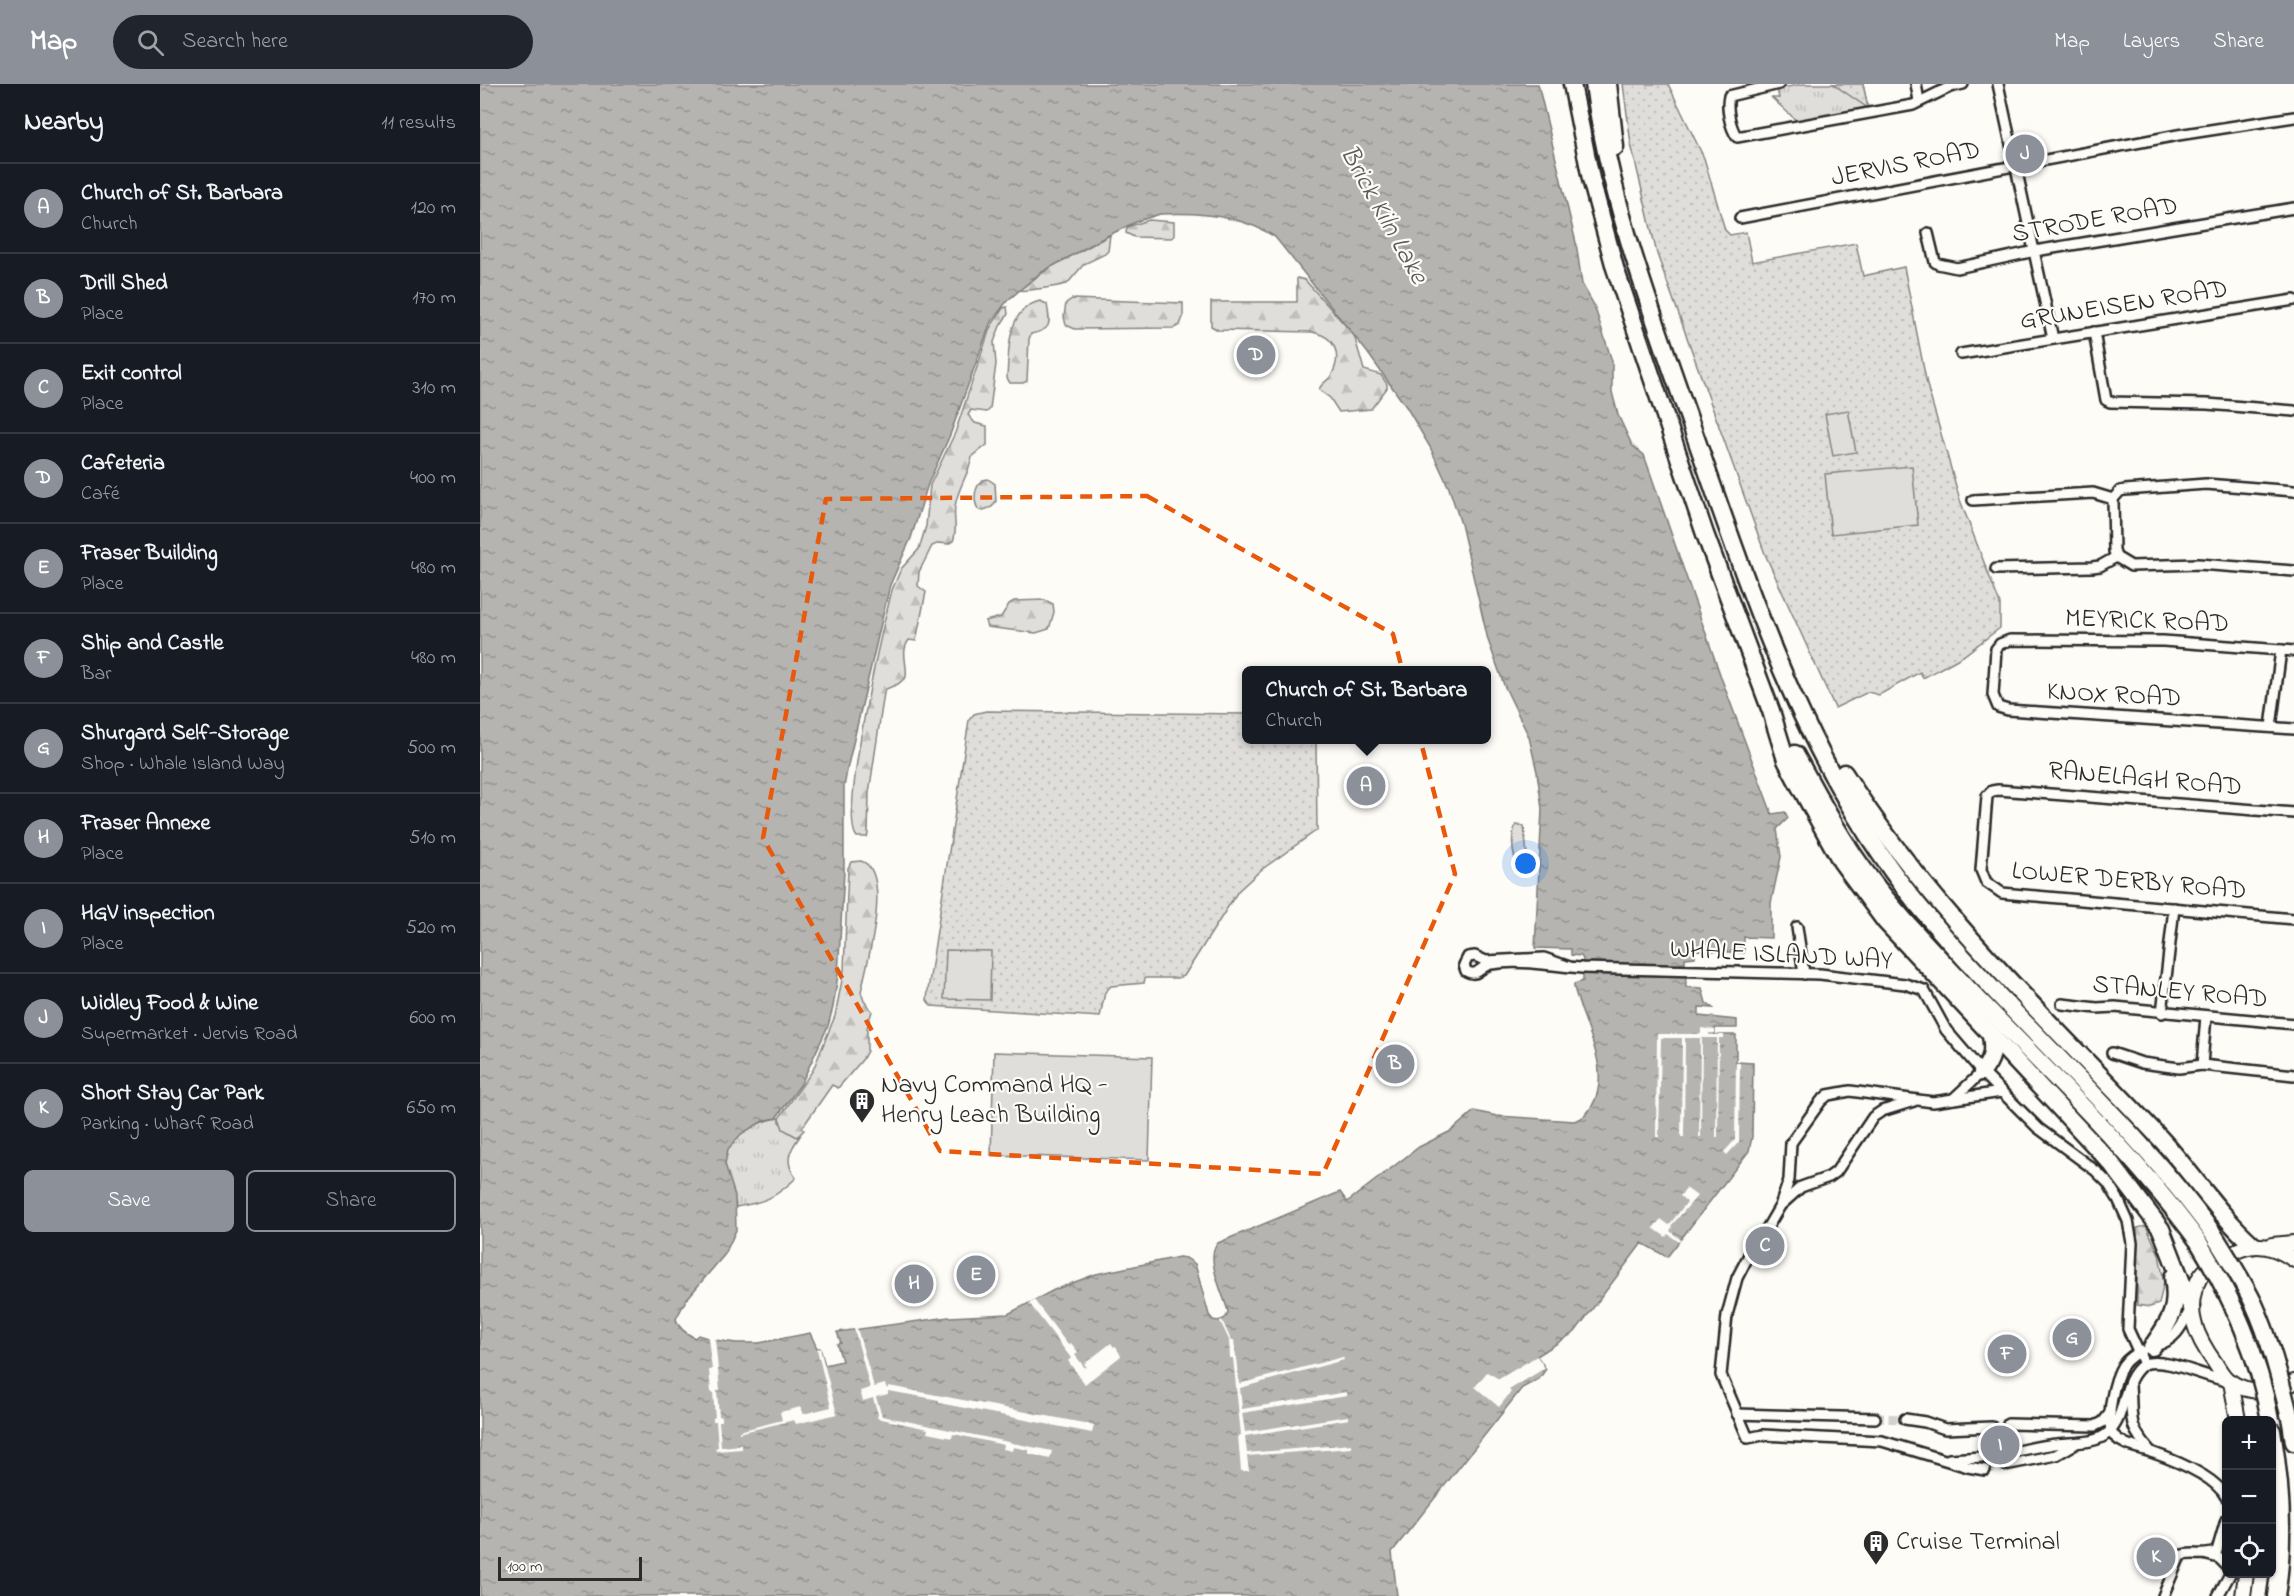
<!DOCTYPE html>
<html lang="en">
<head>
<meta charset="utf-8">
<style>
  body { margin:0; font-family:"Indie Flower",sans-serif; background:#20242c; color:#f1f3f6 }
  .controls { position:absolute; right:18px; bottom:18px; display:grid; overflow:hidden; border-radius:9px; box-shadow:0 2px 4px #0004 }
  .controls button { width:54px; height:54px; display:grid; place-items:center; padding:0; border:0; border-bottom:2px solid #363941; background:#171b24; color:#f1f3f6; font:30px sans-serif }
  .scale { position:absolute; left:18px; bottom:15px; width:144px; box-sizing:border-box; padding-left:6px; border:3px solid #2b2b2b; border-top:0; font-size:16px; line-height:21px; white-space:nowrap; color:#2b2b2b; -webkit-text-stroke:4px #fdfcf7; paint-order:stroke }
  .you { position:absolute; left:1046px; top:780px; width:21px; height:21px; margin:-15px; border:4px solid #fff; border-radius:50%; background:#1a73e8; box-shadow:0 0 0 9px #1a73e833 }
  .badge { display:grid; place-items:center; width:39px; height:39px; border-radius:50%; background:#8c9099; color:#fff; font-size:20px; font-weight:700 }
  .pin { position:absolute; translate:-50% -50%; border:3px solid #fff; box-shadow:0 2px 6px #0006 }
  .popup { position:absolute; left:762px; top:582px; width:249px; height:78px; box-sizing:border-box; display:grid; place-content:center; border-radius:9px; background:#171b24; filter:drop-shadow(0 2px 4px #0005); font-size:20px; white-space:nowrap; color:#9ea1a6 }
  .popup b { font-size:22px; color:#f1f3f6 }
  .popup::after { content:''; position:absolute; left:50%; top:100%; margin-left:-12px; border:12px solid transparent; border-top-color:#171b24 }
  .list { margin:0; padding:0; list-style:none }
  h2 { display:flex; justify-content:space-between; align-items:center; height:78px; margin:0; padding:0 24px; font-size:26px }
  h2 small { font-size:20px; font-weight:400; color:#9ea1a6 }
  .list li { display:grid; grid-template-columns:39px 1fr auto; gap:18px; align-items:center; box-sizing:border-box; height:90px; padding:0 24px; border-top:2px solid #363941 }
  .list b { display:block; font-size:22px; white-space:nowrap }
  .list p { margin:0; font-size:20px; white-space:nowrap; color:#9ea1a6 }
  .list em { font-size:20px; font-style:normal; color:#9ea1a6 }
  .actions { display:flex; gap:12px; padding:18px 24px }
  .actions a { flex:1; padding:14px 0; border:2px solid #8c9099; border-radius:9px; text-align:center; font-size:21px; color:#8c9099 }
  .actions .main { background:#8c9099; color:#fff }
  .icon { flex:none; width:33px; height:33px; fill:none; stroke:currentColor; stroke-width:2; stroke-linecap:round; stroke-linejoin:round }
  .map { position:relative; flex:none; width:1814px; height:1512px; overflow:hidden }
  header { display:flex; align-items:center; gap:36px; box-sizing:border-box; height:84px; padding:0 30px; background:#8c9099; color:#fff }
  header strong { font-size:28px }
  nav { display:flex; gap:33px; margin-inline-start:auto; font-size:21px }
  .search { width:420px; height:54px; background:#20242c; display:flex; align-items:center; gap:15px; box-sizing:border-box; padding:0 21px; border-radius:33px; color:#9ea1a6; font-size:22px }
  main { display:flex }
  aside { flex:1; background:#171b24 }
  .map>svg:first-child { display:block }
  .grass { fill:url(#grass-tufts); stroke:#858482; stroke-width:1.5 }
  .forest { fill:url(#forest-firs); stroke:#858482; stroke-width:1.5 }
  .park { fill:url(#park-dots); stroke:#858482; stroke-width:1.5 }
  .pitch { fill:#dfdeda; stroke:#858482; stroke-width:1.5 }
  .water { fill:url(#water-ripples); stroke:#7e7d7b; stroke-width:1.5; fill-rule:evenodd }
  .pier { fill:#fdfcf7 }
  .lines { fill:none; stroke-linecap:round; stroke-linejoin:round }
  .street-tunnel { stroke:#d3d2ce; stroke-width:9; stroke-dasharray:9 4.5; stroke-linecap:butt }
  .street-casing { stroke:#2b2b2b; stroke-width:14 }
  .primary-casing { stroke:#2b2b2b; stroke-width:18 }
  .highway-casing { stroke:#2b2b2b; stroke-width:21 }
  .street { stroke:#fdfcf7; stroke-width:9 }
  .primary { stroke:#fdfcf7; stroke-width:14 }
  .highway { stroke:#fdfcf7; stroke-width:16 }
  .highway-bridge-casing { stroke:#2b2b2b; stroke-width:21; stroke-linecap:butt }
  .highway-bridge { stroke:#fdfcf7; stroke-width:16 }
  .marked { fill:none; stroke:#e8590c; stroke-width:4.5; stroke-dasharray:12 8; stroke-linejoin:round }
  .labels { text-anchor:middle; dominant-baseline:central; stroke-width:4.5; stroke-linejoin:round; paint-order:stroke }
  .street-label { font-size:26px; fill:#2b2b2b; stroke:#fdfcf7 }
  .poi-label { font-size:26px; fill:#2b2b2b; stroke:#fdfcf7; text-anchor:start }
  .water-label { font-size:27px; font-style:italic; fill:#5b5b5a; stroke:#fdfcf7 }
</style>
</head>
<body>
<header>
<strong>Map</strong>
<div class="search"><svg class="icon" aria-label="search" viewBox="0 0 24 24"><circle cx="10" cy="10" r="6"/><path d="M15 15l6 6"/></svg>Search here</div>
<nav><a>Map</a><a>Layers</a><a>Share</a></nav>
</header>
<main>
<aside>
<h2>Nearby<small>11 results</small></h2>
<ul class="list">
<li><span class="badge">A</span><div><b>Church of St. Barbara</b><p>Church</p></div><em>120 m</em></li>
<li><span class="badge">B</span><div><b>Drill Shed</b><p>Place</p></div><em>170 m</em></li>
<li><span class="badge">C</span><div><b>Exit control</b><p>Place</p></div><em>310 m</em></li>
<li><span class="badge">D</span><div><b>Cafeteria</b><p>Café</p></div><em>400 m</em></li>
<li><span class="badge">E</span><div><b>Fraser Building</b><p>Place</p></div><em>480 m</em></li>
<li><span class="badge">F</span><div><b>Ship and Castle</b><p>Bar</p></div><em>480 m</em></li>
<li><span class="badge">G</span><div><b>Shurgard Self-Storage</b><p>Shop · Whale Island Way</p></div><em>500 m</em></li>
<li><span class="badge">H</span><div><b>Fraser Annexe</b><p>Place</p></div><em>510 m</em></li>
<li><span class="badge">I</span><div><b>HGV inspection</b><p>Place</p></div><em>520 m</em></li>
<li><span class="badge">J</span><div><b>Widley Food &amp; Wine</b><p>Supermarket · Jervis Road</p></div><em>600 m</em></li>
<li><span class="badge">K</span><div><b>Short Stay Car Park</b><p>Parking · Wharf Road</p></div><em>650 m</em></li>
</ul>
<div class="actions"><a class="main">Save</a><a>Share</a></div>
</aside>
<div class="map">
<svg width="1814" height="1512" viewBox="0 0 1814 1512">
  <defs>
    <pattern id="grass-tufts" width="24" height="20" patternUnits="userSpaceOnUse" patternTransform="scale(1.5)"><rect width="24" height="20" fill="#dfdeda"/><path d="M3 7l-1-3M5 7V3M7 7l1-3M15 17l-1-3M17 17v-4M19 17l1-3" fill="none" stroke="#c0bfbb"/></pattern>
    <pattern id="forest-firs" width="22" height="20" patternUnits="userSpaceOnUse" patternTransform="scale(1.5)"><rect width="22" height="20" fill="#dfdeda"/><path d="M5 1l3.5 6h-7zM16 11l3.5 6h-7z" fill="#c0bfbb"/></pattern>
    <pattern id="park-dots" width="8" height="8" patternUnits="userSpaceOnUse" patternTransform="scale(1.5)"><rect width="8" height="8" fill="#dfdeda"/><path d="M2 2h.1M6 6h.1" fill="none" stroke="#c0bfbb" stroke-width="1.8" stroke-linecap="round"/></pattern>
    <pattern id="water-ripples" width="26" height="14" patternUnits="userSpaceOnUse" patternTransform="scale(1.5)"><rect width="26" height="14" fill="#b5b4b1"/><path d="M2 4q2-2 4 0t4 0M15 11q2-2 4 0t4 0" fill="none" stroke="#939390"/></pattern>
  </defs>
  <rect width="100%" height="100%" fill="#fdfcf7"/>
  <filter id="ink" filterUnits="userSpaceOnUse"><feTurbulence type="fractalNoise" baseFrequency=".0167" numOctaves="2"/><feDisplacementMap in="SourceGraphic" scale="12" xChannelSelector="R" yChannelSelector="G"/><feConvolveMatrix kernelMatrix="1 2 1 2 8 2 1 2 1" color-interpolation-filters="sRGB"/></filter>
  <g filter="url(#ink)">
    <g class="grass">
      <path d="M1323,0H1383L1388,24L1318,38L1292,14H1299L1297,5Z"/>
      <path d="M299,1034V1038L317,1053L320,1052C309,1067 304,1078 316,1094C295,1114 285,1118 256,1123C254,1108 245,1093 245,1078C245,1052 278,1037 299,1034Z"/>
    </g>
    <g class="forest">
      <path d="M669,136L694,138V152L691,154L654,153L646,149L647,143Z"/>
      <path d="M630,151L628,167L625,170L604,180L587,200C579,202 544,208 539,206L571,183Z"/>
      <path d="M817,194L825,196L874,251L884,286L901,291L907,300V304L891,325L859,328L850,314L839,306C841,299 847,298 851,292C863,271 855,252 832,248L738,246L731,242V218H817Z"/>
      <path d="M592,215L703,219V233L700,241L694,244L595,245L586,241L584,233L586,219Z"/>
      <path d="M560,217L567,220C570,240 573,245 551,250L549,255L547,297L543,299H530L527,294C529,267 526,225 560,217Z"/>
      <path d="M527,223L528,230L520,242L514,258L516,280L510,325L507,328L491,326L488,331L495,339L507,342V361L492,373C489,390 477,405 475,423C473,435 478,445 473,457L468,460L459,459L452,462L439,488L438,502L446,508L436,557L429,556C420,568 428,580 426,593L418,600L406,605L404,609L389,709L388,750L387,753H377C358,733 403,541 412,506L421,485L439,465L446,442L450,401L475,349L510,244L523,224Z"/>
      <path d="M508,395L515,400L516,417L512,423L501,427L498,425C493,416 494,403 503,396Z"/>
      <path d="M534,517L565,516L573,520L574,528L569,545L556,549L507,543L505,537L521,533L529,520Z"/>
      <path d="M1036,741L1044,742L1047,771L1041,775H1035C1032,765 1031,751 1036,741Z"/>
      <path d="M381,777C414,787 386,883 381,908L384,917L392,927L387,944V967L382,976L358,1004L352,1001L322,1044L324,1046L317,1053L303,1045L299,1034L333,986L355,932L364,886L368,784L371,778Z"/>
      <path d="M1666,1142L1679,1170L1684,1198L1679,1220L1670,1223L1657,1221V1144Z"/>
    </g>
    <g class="park">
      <path d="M1143,0H1188L1224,74L1245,146L1250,151L1266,148L1272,178L1376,159L1383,192L1424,183L1447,301L1480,416L1520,520V544L1483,572L1443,594L1440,588L1399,611L1388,608L1355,624L1285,470L1177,170L1151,60Z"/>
      <path d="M1353,0H1383L1388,24Z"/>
      <path d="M506,627L766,630V656H836L837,746L781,786L758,807L704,892L697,894H665L664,899L631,902L625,908L620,933L451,922L447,916L448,906L489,636L494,630Z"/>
    </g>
    <g class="pitch">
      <path d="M1368,326L1376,368L1353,372L1345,330Z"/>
      <path d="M1432,382L1438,441L1351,450L1345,390Z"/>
      <path d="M466,866L511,867L510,916L464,915Z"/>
      <path d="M514,968L672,973L669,1076L511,1071Z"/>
    </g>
    <path class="water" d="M0,0H1058L1096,159L1102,200L1114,221L1132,277V308L1138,331L1152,361L1164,371L1242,596L1292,730L1305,728L1308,734L1297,745L1301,773L1291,819V854L1264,853V869L1215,866V873L1205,874L1206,903L1222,904L1226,919L1233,924L1219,923V932L1257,936V944H1235V951H1256V978L1273,979L1272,1053L1269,1067L1187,1173L1162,1159L1095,1248L1057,1272L1066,1285L1059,1295L1042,1304L912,1468L917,1512H0ZM680,130C719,128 763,132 795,153L887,268L927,324L950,363L969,404L981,440L1008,556L1024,601L1049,653L1057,688L1062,725L1055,864L1091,865V871L1101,872L1103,875V897L1094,900V903C1103,940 1133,986 1112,1022C1107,1030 1103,1035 1094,1037L1017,1032L994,1027L971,1047L939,1063L867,1118L860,1108L738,1159C724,1172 743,1210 748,1227C748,1235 740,1238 733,1236L729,1231L715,1180L706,1174L699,1173L616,1190L574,1206L528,1230L469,1233L357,1248L361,1259L357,1260L362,1277L345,1281L340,1264H337L330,1249L279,1259H256L235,1256L229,1258L228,1254L218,1251L215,1254C207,1250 198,1244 196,1235L206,1216L245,1170L256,1146L255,1112L245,1080L248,1065L261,1050L283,1037L296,1034L321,1000L348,942L353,923L358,891L364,788V703L368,681L410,501L431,454L448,400L470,351L510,240L527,217L560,189L627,152L658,137Z"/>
    <g class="pier">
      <path d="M1221,944L1235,946V949H1229V951H1244V954H1239L1238,1053H1236L1237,954H1222L1221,1053H1219L1220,954H1205L1204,1053H1201L1202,954H1181L1179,1053H1176L1177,950H1221Z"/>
      <path d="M1256,979H1260L1259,1058L1247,1071L1244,1068L1255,1056Z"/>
      <path d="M1206,1104L1217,1112L1191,1142L1192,1143L1190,1147L1201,1156L1199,1158L1188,1150L1186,1153L1173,1144L1181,1135L1189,1141L1207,1118L1200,1112Z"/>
      <path d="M554,1216L588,1261L591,1259L598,1268L595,1271L605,1284L607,1283L604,1280L631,1259L634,1263L636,1262L641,1272L605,1300L588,1277L591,1274L549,1219Z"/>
      <path d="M742,1236L751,1256H754L759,1300L863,1273L864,1276L760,1304L762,1325L867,1308V1312L762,1329L765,1348L868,1332L869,1335L765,1352L767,1369L872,1360V1364L767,1372L769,1387H761L758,1352L761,1351L753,1274H750L749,1256L740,1237Z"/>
      <path d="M374,1244H377L394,1303L405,1300L407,1305L409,1302L614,1341L612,1349L459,1319V1316L443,1313L408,1307V1310L396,1313L402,1332L572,1367L570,1375L549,1370V1366L533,1363L532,1367L523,1365L524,1361L473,1350L472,1354L447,1349L448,1345L397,1334L398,1330L393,1314L383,1317L380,1307L390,1304Z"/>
      <path d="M228,1255H235L240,1306L237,1307L239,1332L242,1333V1337H239L241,1363L262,1361V1365L236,1367L235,1364L238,1363L236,1337H233V1334L235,1333L233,1308H231L229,1286L232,1285Z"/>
      <path d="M340,1264L357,1330L316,1340L314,1336L259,1349V1347L302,1336L300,1328L321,1323L323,1330L351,1323L337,1265Z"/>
      <path d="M1057,1272L1065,1284L1029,1306L1031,1308L1019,1323L995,1303L1007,1288L1019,1295Z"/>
    </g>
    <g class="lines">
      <g class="street-tunnel">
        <path d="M1272,1165L1286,1146"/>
        <path d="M1395,1334L1425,1335"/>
        <path d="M1502,1373L1523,1370"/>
        <path d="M1505,1386L1525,1381"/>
      </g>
      <g class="street-casing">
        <g id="street">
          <path d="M1299,0L1249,12C1246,24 1250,43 1257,53L1433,21L1470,3L1483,0"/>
          <path d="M1436,0L1439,17"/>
          <path d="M1518,0L1573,255"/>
          <path d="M1260,134L1698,51L1814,33"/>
          <path d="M1448,149L1455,178L1458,180L1477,184L1555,167L1814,124"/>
          <path d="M1614,248L1626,316L1630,318L1727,320L1814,327"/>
          <path d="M1481,270L1814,216"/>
          <path d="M1633,415L1640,407L1645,406L1726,400L1814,407"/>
          <path d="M1633,415L1634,467L1636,473"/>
          <path d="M1493,416L1613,409L1633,415"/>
          <path d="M1636,473L1651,482L1718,480L1814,487"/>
          <path d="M1516,485L1612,483L1620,482L1636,473"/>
          <path d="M1814,567L1683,557L1530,556L1520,560L1516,565L1513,611L1518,623L1528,626L1814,645"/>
          <path d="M1791,643L1801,566"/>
          <path d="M1814,729L1518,706L1512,707L1507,712L1501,786L1506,798L1522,809L1814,835"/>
          <path d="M1317,843L1324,890"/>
          <path d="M1090,883L1064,874L1006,877L995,872L988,873L984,881L986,887C998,894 1000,882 1011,880C1041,875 1072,882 1102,884L1340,890L1425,900L1444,906L1466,946L1502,988L1558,1044L1616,1087L1628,1099L1638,1115L1648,1137L1652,1159L1648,1245L1664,1280"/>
          <path d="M1582,920L1617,924L1635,923L1814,940"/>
          <path d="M1682,929L1694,824"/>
          <path d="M1632,969L1662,979L1699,984L1722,981L1814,991"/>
          <path d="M1722,981L1726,932"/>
          <path d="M1473,1015L1502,988"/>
          <path d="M1302,1120L1321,1103L1349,1093L1356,1088L1393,1033L1402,1027L1434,1017"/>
          <path d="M1286,1146L1300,1122L1309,1096L1311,1059L1341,1017L1348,1011L1370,1007L1453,1018L1522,1008"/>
          <path d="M1272,1165L1257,1194L1247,1231L1241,1291L1268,1354L1283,1351L1402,1357L1488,1383L1505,1386"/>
          <path d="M1675,1262C1696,1256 1702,1242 1711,1224"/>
          <path d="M1662,1267C1654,1270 1648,1274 1643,1281C1634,1295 1625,1336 1633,1351C1644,1362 1657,1363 1671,1368C1694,1376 1735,1392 1746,1413"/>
          <path d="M1650,1301C1653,1337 1646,1339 1671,1368"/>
          <path d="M1257,1330L1395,1334"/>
          <path d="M1425,1335L1445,1338L1465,1345L1512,1343"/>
          <path d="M1528,1340L1615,1342L1623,1338L1630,1329"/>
          <path d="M1523,1370C1538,1367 1554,1363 1569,1361C1588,1357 1613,1362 1628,1349C1648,1332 1640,1296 1664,1280C1687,1273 1723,1293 1748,1297"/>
          <path d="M1469,1375L1502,1373"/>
          <path d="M1525,1381L1576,1371L1595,1360"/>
          <path d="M1727,1471L1739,1474L1746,1481"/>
          <path d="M1683,1512L1700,1472C1712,1467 1725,1474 1737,1467L1746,1436"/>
          <path d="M1738,1512L1750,1490"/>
        </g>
      </g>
      <g class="primary-casing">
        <g id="primary">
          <path d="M1792,1161L1814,1159"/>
          <path d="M1814,1176C1794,1161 1773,1156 1751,1170C1740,1176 1725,1183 1719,1195C1703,1226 1717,1254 1735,1279C1739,1285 1743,1293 1749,1297C1768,1310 1795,1311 1814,1298"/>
          <path d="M1751,1298L1758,1336"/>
          <path d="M1763,1512L1766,1490"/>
        </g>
      </g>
      <g class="highway-casing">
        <g id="highway">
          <path d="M1092,0L1111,95L1135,184L1225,450L1291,627L1306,676L1316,695L1361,777L1405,837L1631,1079L1681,1145L1711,1222"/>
          <path d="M1114,0C1130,119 1174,234 1213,346C1271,511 1326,683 1438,821C1531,934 1645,1029 1732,1148"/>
          <path d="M1128,0L1135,63"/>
          <path d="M1315,670C1338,712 1361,756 1390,794C1416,829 1447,861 1477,893C1559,979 1647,1061 1718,1157"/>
          <path d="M1364,689C1450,826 1568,935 1678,1052C1711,1087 1737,1129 1773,1161"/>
          <path d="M1502,988C1512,976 1514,967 1511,952"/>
          <path d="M1672,1263C1690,1237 1699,1226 1693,1193"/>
          <path d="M1811,1338L1814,1358"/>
          <path d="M1792,1347C1801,1400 1805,1458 1796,1512"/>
        </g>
      </g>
      <use href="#street" class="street"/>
      <use href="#primary" class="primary"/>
      <use href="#highway" class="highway"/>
      <g class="highway-bridge-casing">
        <g id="highway-bridge">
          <path d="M1732,1148C1747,1172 1762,1195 1774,1220C1791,1257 1801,1299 1811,1338"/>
          <path d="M1718,1157C1752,1214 1779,1271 1790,1336"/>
        </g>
      </g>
      <use href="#highway-bridge" class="highway-bridge"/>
    </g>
  </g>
  <path class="marked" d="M667,412L913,550L975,790L843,1090L460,1067L283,754L346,415Z"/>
  <defs>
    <g id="building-pin" transform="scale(1.35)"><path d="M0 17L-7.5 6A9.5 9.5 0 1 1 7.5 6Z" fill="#2b2b2b" stroke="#fdfcf7"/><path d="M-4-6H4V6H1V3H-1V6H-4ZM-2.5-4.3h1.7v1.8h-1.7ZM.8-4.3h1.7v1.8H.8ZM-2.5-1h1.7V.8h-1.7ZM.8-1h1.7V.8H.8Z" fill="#fff"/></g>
  </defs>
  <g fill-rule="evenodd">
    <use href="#building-pin" x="382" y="1017"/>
    <use href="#building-pin" x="1396" y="1459"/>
  </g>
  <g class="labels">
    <g class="street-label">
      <text transform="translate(1426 81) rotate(-11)">JERVIS ROAD</text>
      <text transform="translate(1615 137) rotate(-10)">STRODE ROAD</text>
      <text transform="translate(1644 222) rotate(-9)">GRUNEISEN ROAD</text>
      <text transform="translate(1667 538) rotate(2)">MEYRICK ROAD</text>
      <text transform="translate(1634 612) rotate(3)">KNOX ROAD</text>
      <text transform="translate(1665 696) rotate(5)">RANELAGH ROAD</text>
      <text transform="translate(1649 798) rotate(5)">LOWER DERBY ROAD</text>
      <text transform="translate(1301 872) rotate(3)">WHALE ISLAND WAY</text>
      <text transform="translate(1700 909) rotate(5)">STANLEY ROAD</text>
    </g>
    <g class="poi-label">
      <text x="401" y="1002">Navy Command HQ -<tspan x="401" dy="30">Henry Leach Building</tspan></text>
      <text x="1416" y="1459">Cruise Terminal</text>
    </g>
    <g class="water-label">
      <text transform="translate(903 131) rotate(61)">Brick Kiln Lake</text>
    </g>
  </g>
</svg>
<div class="controls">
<button>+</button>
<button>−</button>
<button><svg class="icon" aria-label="locate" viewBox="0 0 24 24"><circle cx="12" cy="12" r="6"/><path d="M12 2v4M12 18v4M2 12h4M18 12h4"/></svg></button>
</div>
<div class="scale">100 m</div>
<div class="you"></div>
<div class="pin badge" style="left:886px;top:702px">A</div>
<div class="popup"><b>Church of St. Barbara</b>Church</div>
<div class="pin badge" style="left:915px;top:980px">B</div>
<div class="pin badge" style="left:1285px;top:1162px">C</div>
<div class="pin badge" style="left:776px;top:271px">D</div>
<div class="pin badge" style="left:496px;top:1191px">E</div>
<div class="pin badge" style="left:1527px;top:1270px">F</div>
<div class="pin badge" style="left:1592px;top:1254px">G</div>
<div class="pin badge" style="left:434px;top:1200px">H</div>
<div class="pin badge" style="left:1520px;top:1361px">I</div>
<div class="pin badge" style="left:1545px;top:70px">J</div>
<div class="pin badge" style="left:1676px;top:1473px">K</div>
</div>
</main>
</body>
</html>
